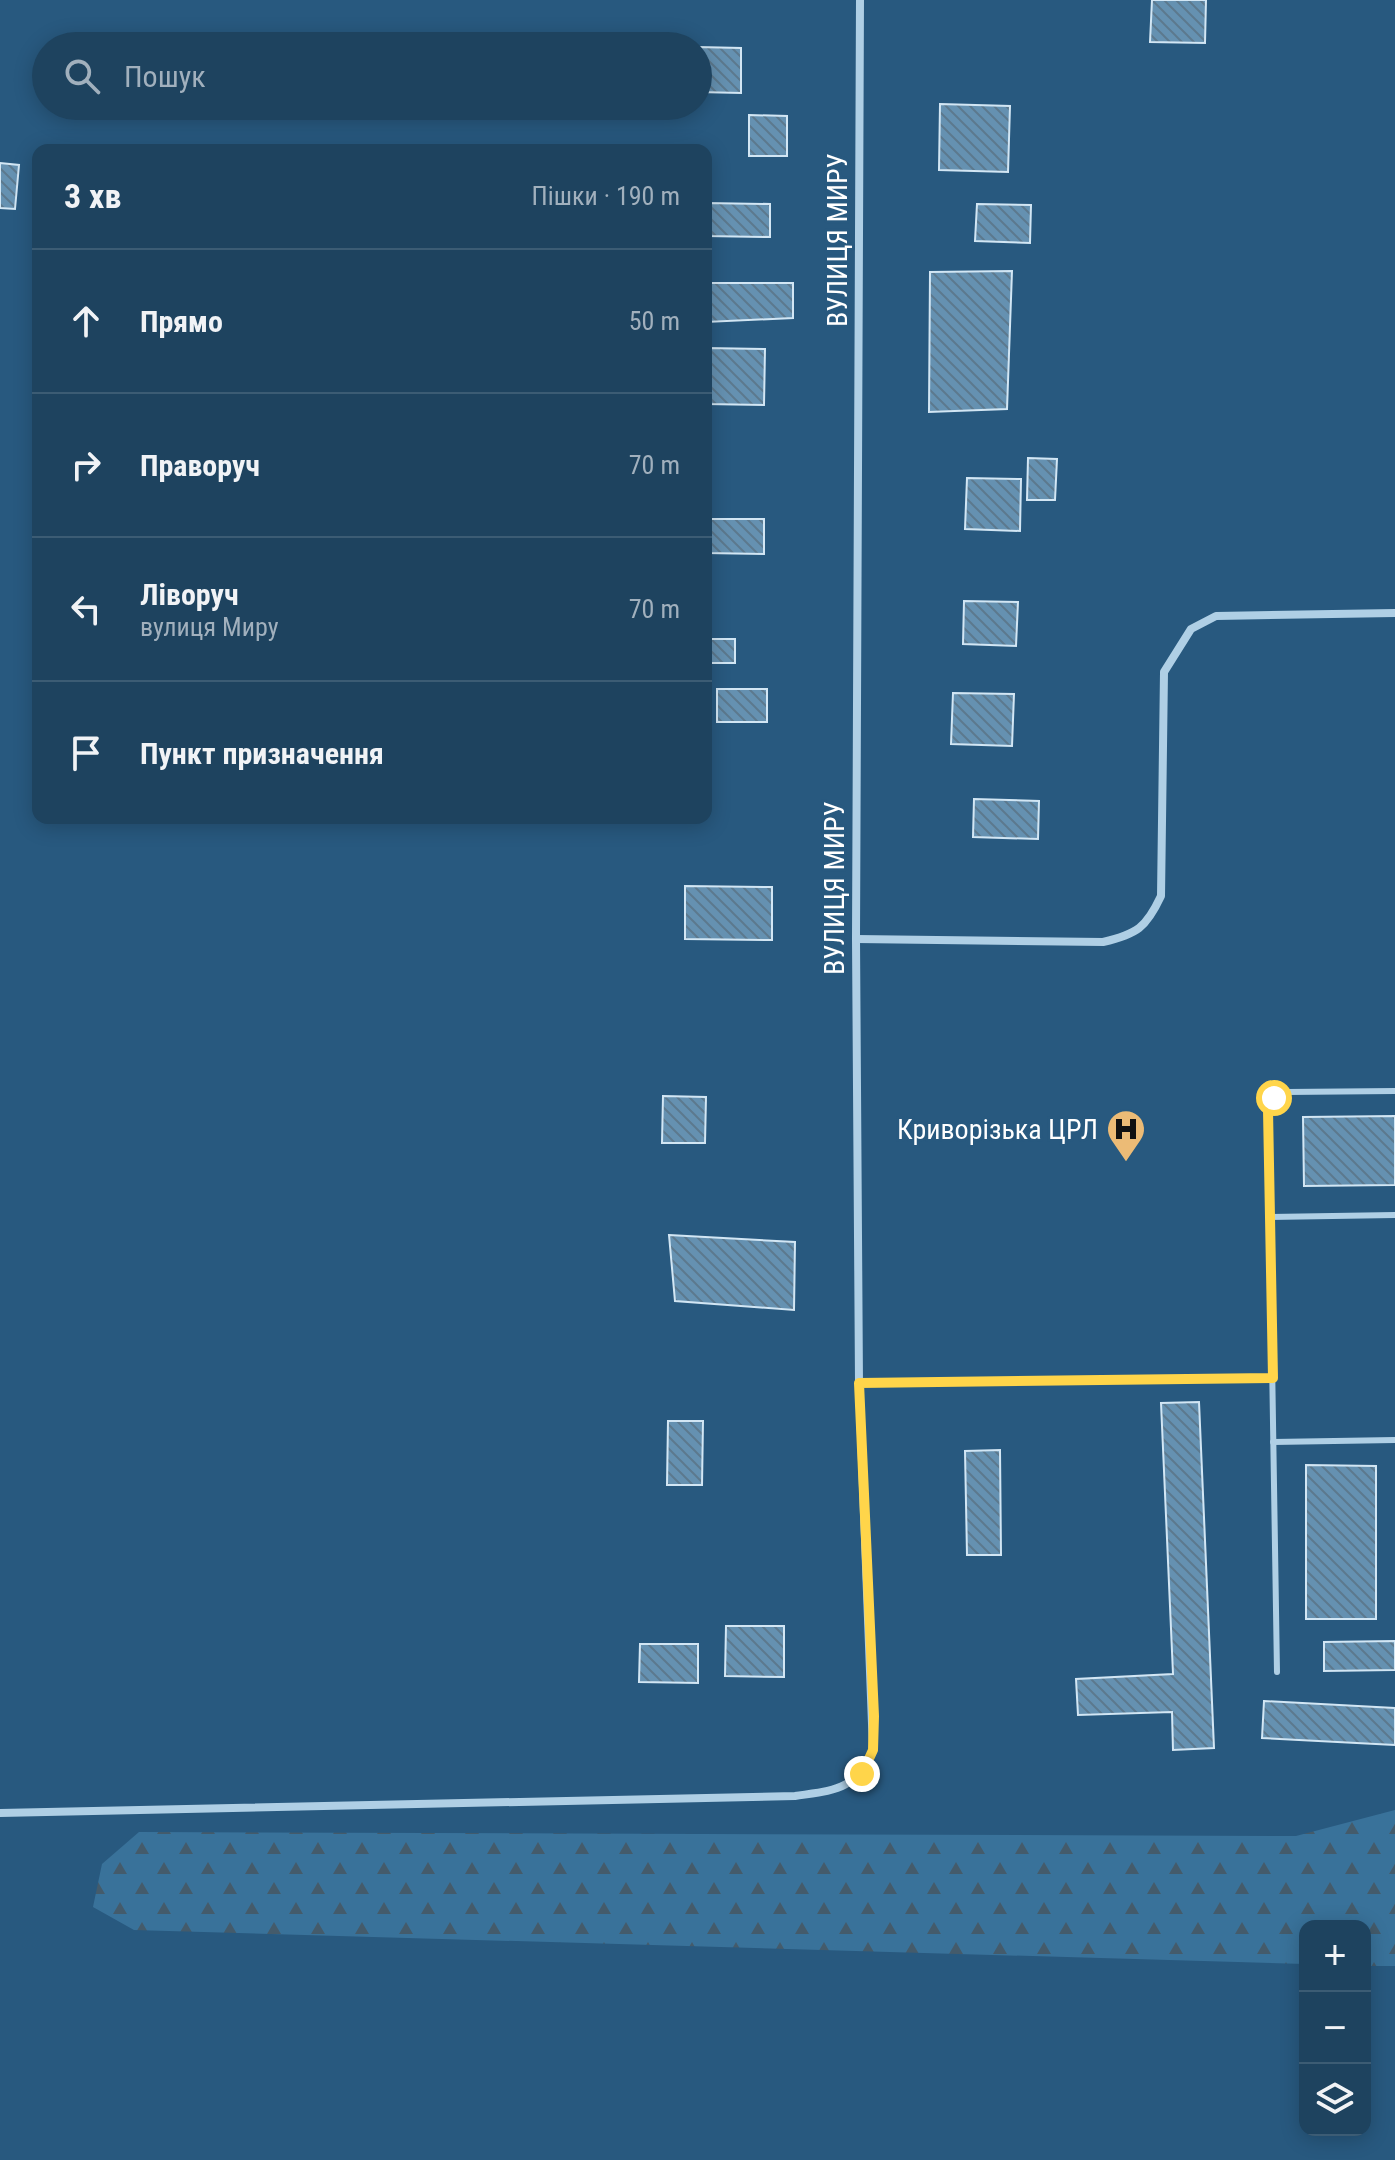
<!DOCTYPE html>
<html lang="uk">
<head>
<meta charset="utf-8">
<style>
  body { margin:0; font-family:"Roboto Condensed",sans-serif; background:#264a65; color:#f1f3f6 }
  .controls { position:absolute; right:24px; bottom:24px; display:grid; overflow:hidden; border-radius:16px; box-shadow:0 4px 20px #0003 }
  .controls button { width:72px; height:72px; display:grid; place-items:center; padding:0; border:0; border-bottom:2px solid #3c5c74; background:#1e435f; color:#f1f3f6; font:40px sans-serif }
  .stop { position:absolute; width:24px; height:24px; margin:-18px; border:6px solid #ffd54a; border-radius:50%; background:#fff }
  .stop.end { background:#ffd54a; border-color:#fff; box-shadow:0 2px 8px #0008 }
  .list { margin:0; padding:0; list-style:none }
  h2 { display:flex; justify-content:space-between; align-items:center; height:104px; margin:0; padding:0 32px; font-size:34px }
  h2 small { font-size:26px; font-weight:400; color:#a1b0bd }
  .list li { display:grid; grid-template-columns:52px 1fr auto; gap:24px; align-items:center; box-sizing:border-box; height:144px; padding:0 32px; border-top:2px solid #3c5c74 }
  .list b { display:block; font-size:30px; white-space:nowrap }
  .list p { margin:0; font-size:26px; white-space:nowrap; color:#a1b0bd }
  .list em { font-size:26px; font-style:normal; color:#a1b0bd }
  .icon { flex:none; width:44px; height:44px; fill:none; stroke:currentColor; stroke-width:2; stroke-linecap:round; stroke-linejoin:round }
  .map { position:relative; flex:none; width:1395px; height:2160px; overflow:hidden }
  .search { position:absolute; background:#1e435f; box-shadow:0 4px 20px #0003; left:32px; top:32px; width:680px; height:88px; display:flex; align-items:center; gap:20px; box-sizing:border-box; padding:0 28px; border-radius:44px; color:#a1b0bd; font-size:30px }
  .panel { position:absolute; background:#1e435f; box-shadow:0 4px 20px #0003; left:32px; top:144px; width:680px; height:680px; border-radius:16px }
  .map>svg:first-child { display:block }
  .forest { fill:url(#forest-firs) }
  .building { fill:url(#building-back-hatch); stroke:#d2e6f4; stroke-width:2 }
  .lines { fill:none; stroke-linecap:round; stroke-linejoin:round }
  .lane { stroke:#afcfe5; stroke-width:6 }
  .street { stroke:#afcfe5; stroke-width:8 }
  .route { stroke:#ffd54a; stroke-width:10 }
  .labels { text-anchor:middle; dominant-baseline:central; stroke-width:6; stroke-linejoin:round; paint-order:stroke }
  .street-label { font-size:28px; fill:#fff; stroke:#28597f }
  .poi-label { font-size:28px; fill:#fff; stroke:#28597f; text-anchor:end }
</style>
</head>
<body>
<div class="map">
<svg width="1395" height="2160" viewBox="0 0 1395 2160">
  <defs>
    <pattern id="forest-firs" width="22" height="20" patternUnits="userSpaceOnUse" patternTransform="scale(2)"><rect width="22" height="20" fill="#39729a"/><path d="M5 1l3.5 6h-7zM16 11l3.5 6h-7z" fill="#445b6b"/></pattern>
    <pattern id="building-back-hatch" width="6" height="6" patternUnits="userSpaceOnUse" patternTransform="scale(2)"><rect width="6" height="6" fill="#6591b1"/><path d="M-1 5l2 2M0 0l6 6M5-1l2 2" fill="none" stroke="#5c798e"/></pattern>
  </defs>
  <rect width="100%" height="100%" fill="#28597f"/>
  <path class="forest" d="M1395,1810V1966H1365V1926H1305V1964L134,1930L93,1907L102,1864L139,1832L1296,1836Z"/>
  <g class="building">
    <path d="M1152,0H1206L1205,43L1150,42Z"/>
    <path d="M698,47L741,48V93L698,92Z"/>
    <path d="M940,104L1010,106L1008,172L939,170Z"/>
    <path d="M749,115L787,116V156H749Z"/>
    <path d="M0,163L19,165L15,209L0,208Z"/>
    <path d="M706,203L770,204V237L706,236Z"/>
    <path d="M977,204L1031,205L1030,243L975,241Z"/>
    <path d="M1012,271L1007,409L929,412L930,272Z"/>
    <path d="M706,283H793V318L706,322Z"/>
    <path d="M706,348L765,349L764,405L706,404Z"/>
    <path d="M1028,458L1057,459L1055,500H1027Z"/>
    <path d="M967,478L1021,479L1020,531L965,529Z"/>
    <path d="M706,519H764V554L706,553Z"/>
    <path d="M964,601L1018,602L1016,646L963,644Z"/>
    <rect x="706" y="639" width="29" height="24"/>
    <rect x="717" y="689" width="50" height="33"/>
    <path d="M953,693L1014,694L1012,746L951,744Z"/>
    <path d="M974,799L1039,801L1038,839L973,837Z"/>
    <path d="M685,886L772,887V940L685,939Z"/>
    <path d="M663,1096L706,1097L705,1143H662Z"/>
    <path d="M1395,1116V1185L1304,1186L1303,1117Z"/>
    <path d="M669,1235L795,1242L794,1310L675,1301Z"/>
    <path d="M1199,1402L1214,1748L1173,1750L1172,1712L1078,1715L1076,1679L1173,1674L1161,1403Z"/>
    <path d="M668,1421H703L702,1485H667Z"/>
    <path d="M1000,1450L1001,1555H967L965,1451Z"/>
    <path d="M1306,1465L1376,1466V1619H1306Z"/>
    <path d="M726,1626H784V1677L725,1676Z"/>
    <path d="M1395,1641V1670L1324,1671V1642Z"/>
    <path d="M640,1644H698V1683L639,1682Z"/>
    <path d="M1264,1701L1395,1708V1745L1262,1738Z"/>
  </g>
  <g class="lines">
    <g class="lane">
      <path d="M1270,1217L1395,1215"/>
      <path d="M859,1383L1273,1378"/>
      <path d="M1273,1442L1395,1440"/>
      <path d="M1277,1672L1268,1110L1274,1098L1286,1092L1395,1091"/>
    </g>
    <g class="street">
      <path d="M856,939L1103,942C1137,934 1146,928 1161,896L1164,672L1191,629L1216,616L1395,613"/>
      <path d="M0,1813L795,1796C836,1790 854,1791 873,1750L859,1383L856,939L860,0"/>
    </g>
  </g>
  <g class="lines">
    <path class="route" d="M862,1774L873,1750L874,1716L859,1383L1273,1378L1268,1110L1274,1098"/>
  </g>
  <defs>
    <g id="hospital-pin" transform="scale(2)"><path d="M0 17L-7.5 6A9.5 9.5 0 1 1 7.5 6Z" fill="#ecbb76" stroke="#28597f"/><path d="M-5-5h3v3.5h4V-5h3V5h-3V1.5h-4V5h-3Z" fill="#111"/></g>
  </defs>
  <g fill-rule="evenodd">
    <use href="#hospital-pin" x="1126" y="1129"/>
  </g>
  <g class="labels">
    <g class="street-label">
      <text transform="translate(837 240) rotate(-90)">ВУЛИЦЯ МИРУ</text>
      <text transform="translate(834 888) rotate(-90)">ВУЛИЦЯ МИРУ</text>
    </g>
    <g class="poi-label">
      <text x="1098" y="1129">Криворізька ЦРЛ</text>
    </g>
  </g>
</svg>
<div class="controls">
<button>+</button>
<button>−</button>
<button><svg class="icon" aria-label="layers" viewBox="0 0 24 24"><path d="M12 4l9 5-9 5-9-5zM3 14l9 5 9-5"/></svg></button>
</div>
<div class="stop" style="left:1274px;top:1098px"></div>
<div class="stop end" style="left:862px;top:1774px"></div>
<div class="search"><svg class="icon" aria-label="search" viewBox="0 0 24 24"><circle cx="10" cy="10" r="6"/><path d="M15 15l6 6"/></svg>Пошук</div>
<section class="panel">
<h2>3 хв<small>Пішки · 190 m</small></h2>
<ul class="list">
<li><svg class="icon" aria-label="ahead" viewBox="0 0 24 24"><path d="M12 20V5M6 11l6-6 6 6"/></svg><div><b>Прямо</b></div><em>50 m</em></li>
<li><svg class="icon" aria-label="right" viewBox="0 0 24 24"><path d="M7 20v-9h11M14 6l5 5-5 5"/></svg><div><b>Праворуч</b></div><em>70 m</em></li>
<li><svg class="icon" aria-label="left" viewBox="0 0 24 24"><path d="M17 20v-9H6M10 6l-5 5 5 5"/></svg><div><b>Ліворуч</b><p>вулиця Миру</p></div><em>70 m</em></li>
<li><svg class="icon" aria-label="arrive" viewBox="0 0 24 24"><path d="M6 21V4h12l-3 4 3 4H6"/></svg><div><b>Пункт призначення</b></div></li>
</ul>
</section>
</div>
</body>
</html>
